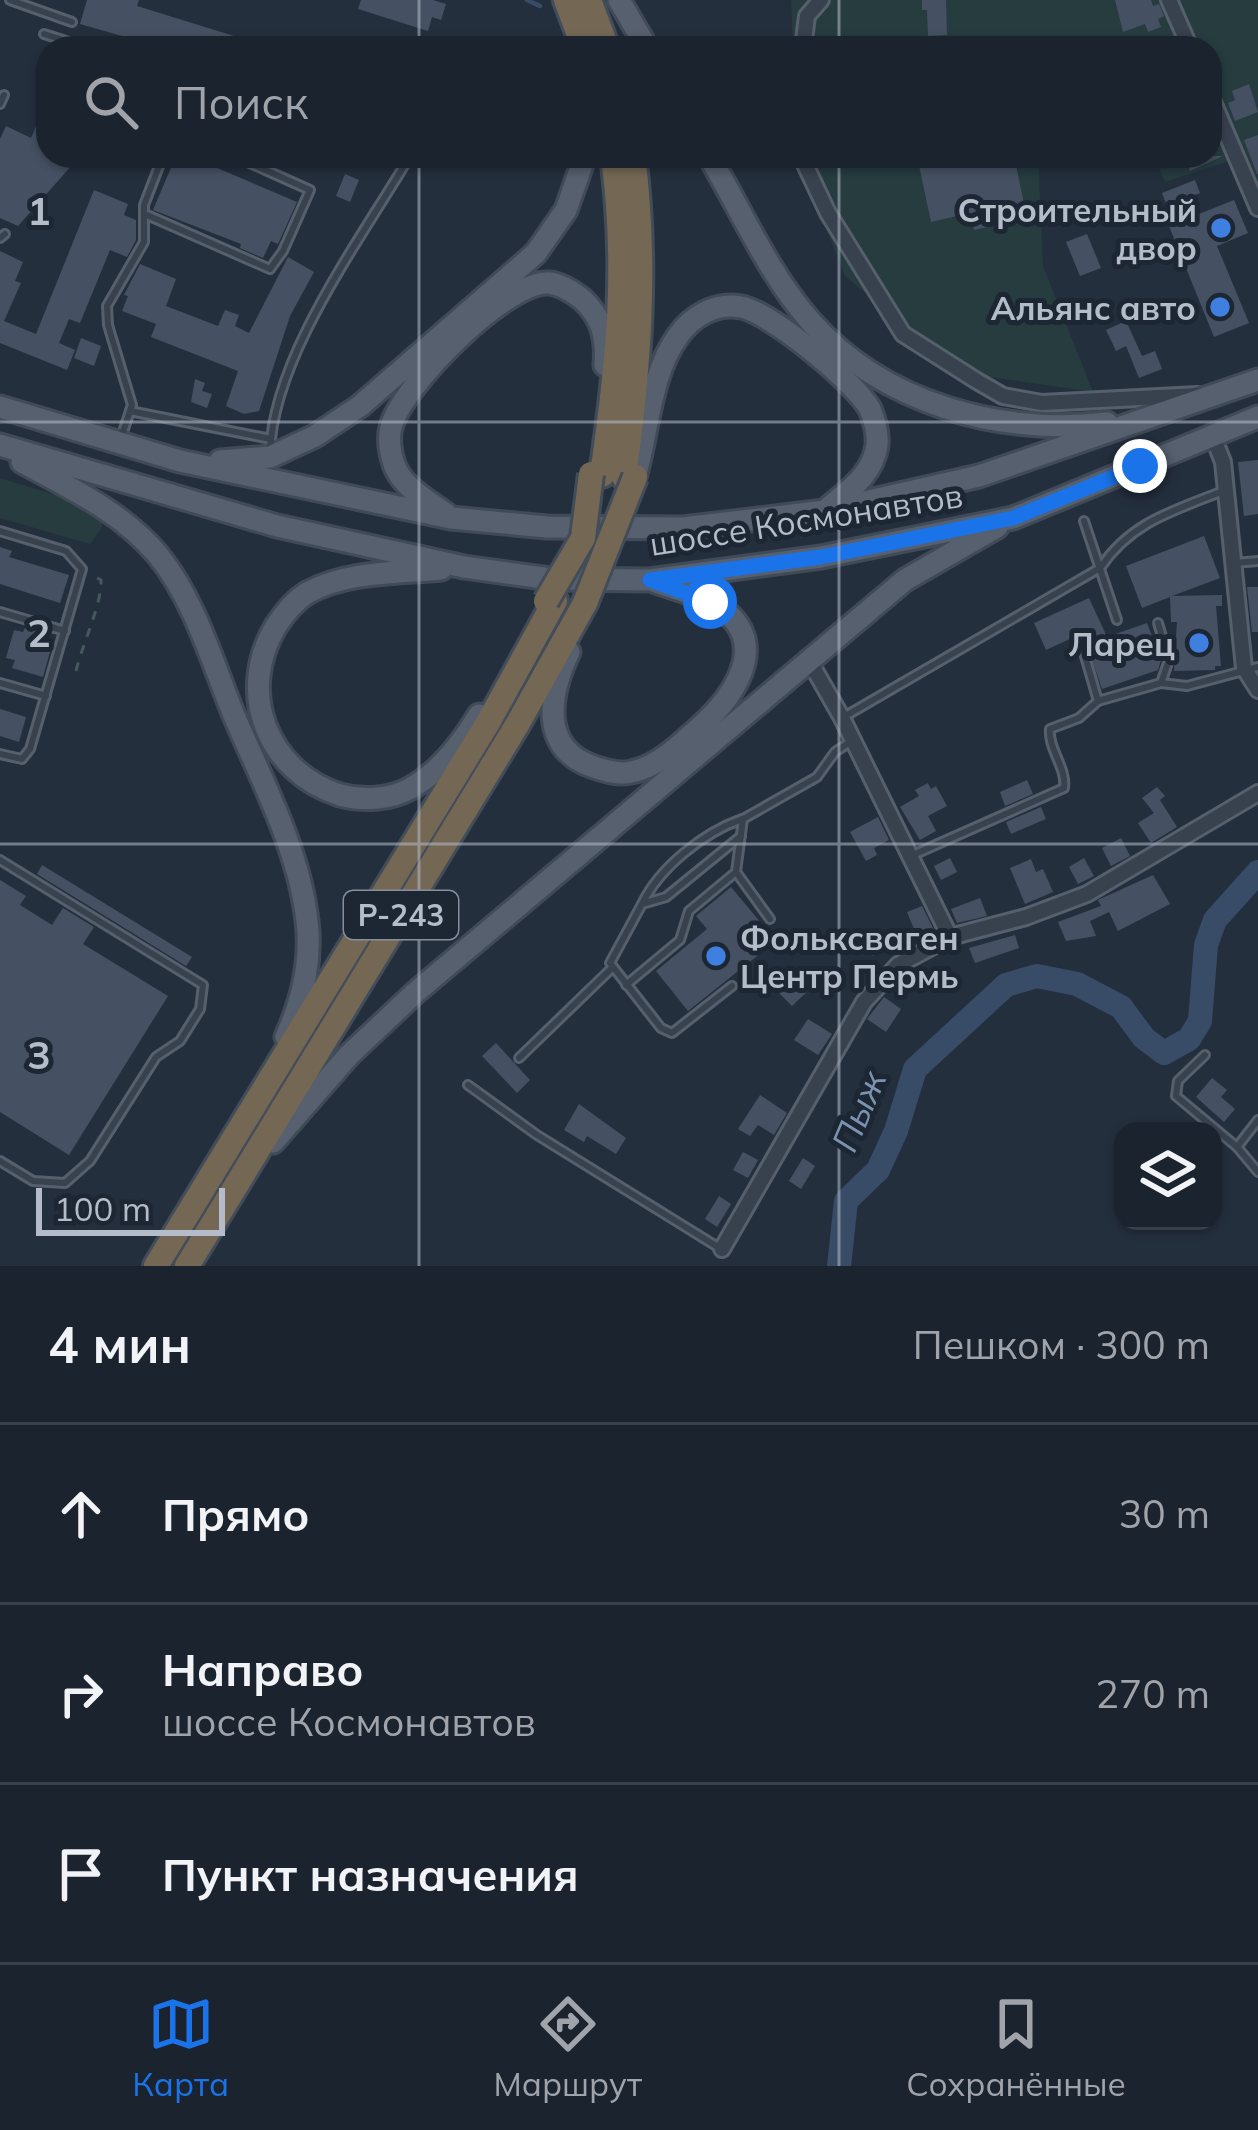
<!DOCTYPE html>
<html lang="ru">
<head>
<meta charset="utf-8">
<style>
  body { margin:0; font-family:Mulish,sans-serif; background:#242b36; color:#f1f3f6 }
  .controls { position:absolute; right:36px; bottom:36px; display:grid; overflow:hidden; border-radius:24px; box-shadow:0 3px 9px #0004 }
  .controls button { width:108px; height:108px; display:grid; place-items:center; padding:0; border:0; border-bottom:3px solid #39404a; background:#1b232e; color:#f1f3f6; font:60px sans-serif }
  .scale { position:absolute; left:36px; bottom:30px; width:189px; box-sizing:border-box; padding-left:12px; border:6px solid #b4bcc9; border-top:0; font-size:33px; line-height:42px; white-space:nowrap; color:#b4bcc9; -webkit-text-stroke:9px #1d2633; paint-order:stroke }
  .stop { position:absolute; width:36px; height:36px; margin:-27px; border:9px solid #1a73e8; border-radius:50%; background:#fff }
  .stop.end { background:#1a73e8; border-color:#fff; box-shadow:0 3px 12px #0008 }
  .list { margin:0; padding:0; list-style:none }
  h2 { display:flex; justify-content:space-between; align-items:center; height:156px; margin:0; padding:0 48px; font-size:51px }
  h2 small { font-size:39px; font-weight:400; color:#a0a4aa }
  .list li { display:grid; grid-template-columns:78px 1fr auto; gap:36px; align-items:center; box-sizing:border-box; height:180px; padding:0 48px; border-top:3px solid #39404a }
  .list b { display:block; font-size:45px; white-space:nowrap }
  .list p { margin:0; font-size:39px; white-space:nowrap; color:#a0a4aa }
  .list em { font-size:39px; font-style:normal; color:#a0a4aa }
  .icon { flex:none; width:66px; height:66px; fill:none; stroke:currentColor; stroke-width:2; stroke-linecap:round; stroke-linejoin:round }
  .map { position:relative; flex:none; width:1258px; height:1266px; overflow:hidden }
  .search { position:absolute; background:#1b232e; box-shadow:0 3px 9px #0004; left:36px; right:36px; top:36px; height:132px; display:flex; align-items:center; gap:30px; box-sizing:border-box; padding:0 42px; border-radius:36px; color:#a0a4aa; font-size:45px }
  .sheet { height:696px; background:#1b232e }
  nav { display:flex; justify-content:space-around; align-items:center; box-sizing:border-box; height:168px; border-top:3px solid #39404a; background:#1b232e; font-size:33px; color:#a0a4aa }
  nav a { display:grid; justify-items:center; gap:6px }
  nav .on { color:#1a73e8 }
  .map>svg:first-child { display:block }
  .green { fill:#263c3f }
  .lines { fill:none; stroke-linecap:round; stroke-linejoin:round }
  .stream { stroke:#394c67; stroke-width:4.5 }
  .river { stroke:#394c67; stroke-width:24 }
  .building { fill:#455162 }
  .lane-casing { stroke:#565f6c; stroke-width:12 }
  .street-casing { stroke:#565f6c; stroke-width:20 }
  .primary-casing { stroke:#414a57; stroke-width:27 }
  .highway-casing { stroke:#434c59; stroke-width:30 }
  .path { stroke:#44595c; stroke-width:3; stroke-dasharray:9 9; stroke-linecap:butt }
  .lane { stroke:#38414e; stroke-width:6 }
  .street { stroke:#38414e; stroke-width:14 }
  .primary { stroke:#56606e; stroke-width:21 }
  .highway { stroke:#746855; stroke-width:24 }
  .highway-bridge-casing { stroke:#434c59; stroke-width:30; stroke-linecap:butt }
  .highway-bridge { stroke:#746855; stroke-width:24 }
  .route { stroke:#1a73e8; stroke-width:15 }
  .grid { fill:none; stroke:#b4bcc9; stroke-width:3; stroke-opacity:0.55 }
  .shop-dot { fill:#3f7fe0; stroke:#1d2633; stroke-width:4.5 }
  .labels { text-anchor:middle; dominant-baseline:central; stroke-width:10; stroke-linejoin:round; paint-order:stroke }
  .shield { fill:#1d2633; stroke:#878f9c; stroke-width:3 }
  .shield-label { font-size:30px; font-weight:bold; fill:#b4bcc9 }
  .poi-label { font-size:33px; font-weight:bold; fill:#b4bcc9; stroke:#1d2633; text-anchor:end }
  .street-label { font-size:33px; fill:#b4bcc9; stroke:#1d2633 }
  .water-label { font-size:36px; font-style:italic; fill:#7c92b1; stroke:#1d2633 }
  .grid-label { font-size:39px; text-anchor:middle; font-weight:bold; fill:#b4bcc9; stroke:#1d2633; stroke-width:10; stroke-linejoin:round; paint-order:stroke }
</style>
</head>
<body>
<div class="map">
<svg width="1258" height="1266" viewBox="0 0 1258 1266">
  <rect width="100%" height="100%" fill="#242f3e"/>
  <g class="green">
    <path d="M791,0H1258V187L1244,156L1165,182L1154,156H1210V48H793Z"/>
    <path d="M798,156H1038L1043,266L1093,392L976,375L902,324L845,276Z"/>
    <path d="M0,478L59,496L102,521V527L90,544L0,518Z"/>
  </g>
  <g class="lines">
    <path class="stream" d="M527,0L540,6"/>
    <path class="river" d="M839,1266L846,1201L878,1170L896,1131L915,1069L1006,985L1037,976L1077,984L1121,1007L1144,1038L1164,1053L1189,1039L1200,1021L1206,945L1215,920L1258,872"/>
  </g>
  <g class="building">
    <path d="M87,0H139L137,6L273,48H164L80,24Z"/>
    <path d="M361,0H433L446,4L441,20L432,17L428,31L358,9Z"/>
    <path d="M922,0H946L947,35L928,36L927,10H922Z"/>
    <path d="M1115,0H1151L1153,6L1159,4L1164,16L1158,19L1161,27L1148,32L1145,24L1123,32Z"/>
    <path d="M1249,84L1258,112L1235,121L1228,103L1235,100L1232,91Z"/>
    <path d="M48,98V156H80L18,226L0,218V139L6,126L31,138Z"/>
    <path d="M1258,135V174H1257L1244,140Z"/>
    <path d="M176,156H189L297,202L278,244L271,241L263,258L240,248L241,244L153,210Z"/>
    <path d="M917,156H1014L1027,218L974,230L970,213L931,222Z"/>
    <path d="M1183,156H1223L1190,171Z"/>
    <path d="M345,174L359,180L350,202L336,196Z"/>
    <path d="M1195,180L1200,193L1167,206L1162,193Z"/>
    <path d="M94,190L128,204L124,215L136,220V240L127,257L110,250L80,323L69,319L59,343L75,350L67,370L0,343V251L23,262L15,281L21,283L4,321L36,334Z"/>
    <path d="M1234,200L1248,233L1217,246L1249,323L1214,337L1169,226Z"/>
    <path d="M1087,234L1101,268L1080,276L1066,242Z"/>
    <path d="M288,257L314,272L290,316L259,411L244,414L226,406L238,371L151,337L156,324L122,311L128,296L124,295L140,264L176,279L166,306L218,326L225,310L239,315L235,326L249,333Z"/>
    <path d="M1126,321L1142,356L1155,351L1162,369L1139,378L1126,346L1116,351L1106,330Z"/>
    <path d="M81,338L101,346L94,366L74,358Z"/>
    <path d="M195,379L205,383L202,391L212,394L207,408L191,402Z"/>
    <path d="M1258,460V514L1244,516L1238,462Z"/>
    <path d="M1204,536L1220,578L1172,596L1222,595V606H1216L1221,666H1215V670L1174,671L1177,622H1171L1170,597L1142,608L1126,566Z"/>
    <path d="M0,547L12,551L9,557L69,575L60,603L0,584Z"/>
    <path d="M1247,587H1258V632H1252Z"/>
    <path d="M1089,598L1107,637L1147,623L1161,660L1158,670L1102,689L1083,633L1046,650L1034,623Z"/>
    <path d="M25,628L48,635L47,639L53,641L43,677L12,668L15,660L6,658L14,630L23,632Z"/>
    <path d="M0,709L26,717L19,742L0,736Z"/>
    <path d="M1027,780L1033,794L1005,806L1000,792Z"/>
    <path d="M928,783L931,789L936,786L947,806L928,816L936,831L920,840L900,807L919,796L915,790Z"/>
    <path d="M1157,787L1165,796L1160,800L1177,827L1151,843L1138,823L1154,813L1142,798Z"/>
    <path d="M1041,807L1046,819L1011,834L1006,822Z"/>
    <path d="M878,817L889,840L874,848L877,855L866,861L850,832Z"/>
    <path d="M1121,838L1130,856L1111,866L1102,848Z"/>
    <path d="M950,858L957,872L941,880L934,866Z"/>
    <path d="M1084,858L1094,876L1078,884L1069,867Z"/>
    <path d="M1031,859L1036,872L1043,869L1053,892L1025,904L1010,868Z"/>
    <path d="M42,865L192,957L186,966L37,874Z"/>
    <path d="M1153,875L1170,904L1118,931L1109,912L1090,921L1096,936L1066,941L1058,922L1101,906L1098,900Z"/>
    <path d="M0,880L26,896L20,905L52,925L63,908L94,927L83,944L168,996L69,1155L0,1112Z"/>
    <path d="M731,887L776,941L688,1011L656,971L707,929L696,916Z"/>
    <path d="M980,898L987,916L957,923L951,909Z"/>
    <path d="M922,906L935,932L919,941L907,912Z"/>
    <path d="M872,928L886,943L873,956L859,941Z"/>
    <path d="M1015,935L1019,948L975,963L969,948Z"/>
    <path d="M800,973L813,986L792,1006L779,993Z"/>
    <path d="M884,997L901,1009L886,1032L867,1019Z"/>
    <path d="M808,1019L832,1034L818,1055L794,1040Z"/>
    <path d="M496,1043L530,1080L517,1093L482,1056Z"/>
    <path d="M1212,1078L1227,1090L1221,1097L1235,1109L1224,1122L1196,1097Z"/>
    <path d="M760,1095L787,1113L774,1135L758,1125L750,1136L738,1129Z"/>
    <path d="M579,1104L626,1138L616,1154L587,1136L584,1142L564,1130Z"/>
    <path d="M743,1152L758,1160L748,1178L733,1170Z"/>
    <path d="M803,1158L815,1166L801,1189L789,1181Z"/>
    <path d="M719,1196L731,1204L717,1227L705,1219Z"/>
  </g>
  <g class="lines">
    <g class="lane-casing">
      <g id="lane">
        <path d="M10,0L72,22"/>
        <path d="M44,34L88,48"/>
        <path d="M0,104L4,95"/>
        <path d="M147,215L270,269L283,251L310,190L234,156"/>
        <path d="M0,238L5,234"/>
        <path d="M130,411L271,439"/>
        <path d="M122,435L132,405L108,325L107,306L144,242V205L163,156"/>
        <path d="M270,453C273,356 361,239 410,156"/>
        <path d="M1084,521L1117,620"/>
        <path d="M0,531L66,551L82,569L30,749L22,759L0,754"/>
        <path d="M1235,563L1258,561"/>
        <path d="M0,612L65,631"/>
        <path d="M1158,623L1169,660L1161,683"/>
        <path d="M1082,646L1098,701"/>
        <path d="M0,683L46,696"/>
        <path d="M842,718L1100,568C1131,522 1173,511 1223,491"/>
        <path d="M913,855L1064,788C1067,768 1048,749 1050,729L1079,718L1098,701L1161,683L1187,686L1258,667"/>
        <path d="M0,860L203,985L200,1009L180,1041L156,1057L90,1161L65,1183L33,1181L0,1161"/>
        <path d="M736,872L770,919"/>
        <path d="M642,904C660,867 703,833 742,819"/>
        <path d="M626,985L680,940L689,911L736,872L743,819L817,777L835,752L850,742"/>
        <path d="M732,986L672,1033L661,1028L610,963L642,904L666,897L741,836"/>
        <path d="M1205,1055L1178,1081L1176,1096L1237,1147L1258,1172"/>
        <path d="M519,1058L612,968"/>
        <path d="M468,1085L537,1135L721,1249"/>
        <path d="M1237,1147L1258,1120"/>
      </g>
    </g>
    <g class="street-casing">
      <g id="street">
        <path d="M1169,0L1190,48"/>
        <path d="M803,48L807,16L821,0"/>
        <path d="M1210,95L1258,208"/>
        <path d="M801,156L828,213L903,334L977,381L1003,396L1042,403L1198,395"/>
        <path d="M1212,434L1223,462L1244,668L1258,690"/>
        <path d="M810,662L842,718L950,937"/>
        <path d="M722,1249L864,1002L898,965L950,937L1026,917L1087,894L1258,793"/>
      </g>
    </g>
    <g class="primary-casing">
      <g id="primary">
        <path d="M619,0L647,48"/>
        <path d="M709,156C741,210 769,275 811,322C885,405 1001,435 1107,423"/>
        <path d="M0,407L180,461L451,518L547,527L683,528L825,511L979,476L1258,380"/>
        <path d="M0,445L277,526L464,567L551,579L650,580L821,557L1013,518L1258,417"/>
        <path d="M220,461L270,457L315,436L360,406L536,253L566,210L585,156"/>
        <path d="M22,462C70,488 122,512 158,555C194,599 212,661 233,713C261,779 299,849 307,921C312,961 302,1001 286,1037"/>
        <path d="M635,477C648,433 650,374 678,336C692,316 716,302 741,307C770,312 856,383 870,409C875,421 878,432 877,445C873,475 848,491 827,509"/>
        <path d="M446,514C427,500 401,486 394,464C390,453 388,438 391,427C401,387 506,280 549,283C561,284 573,292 582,299C603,318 607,339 605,365"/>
        <path d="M441,569C397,573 347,571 307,593C294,601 284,614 276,626C236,692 267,772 340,795C362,801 390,800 411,788C440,772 462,743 479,715"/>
        <path d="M569,652C549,694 539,749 594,767C606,771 619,775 631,772C658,767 680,745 700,727C740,692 774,634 709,601C692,593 673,588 656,582"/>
        <path d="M273,1142L349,1055L416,992L905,580L997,527"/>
      </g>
    </g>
    <g class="highway-casing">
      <g id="highway">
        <path d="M566,0L584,48"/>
        <path d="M589,0L607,48"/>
        <path d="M602,475C618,362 628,270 613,156"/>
        <path d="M624,477C639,368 647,265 633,156"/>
        <path d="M156,1266L489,721L555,601"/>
        <path d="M187,1266L517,725L585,603"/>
      </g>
    </g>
    <path class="path" d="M76,671C82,645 102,604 101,580L92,575"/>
    <use href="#lane" class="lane"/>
    <use href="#street" class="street"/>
    <use href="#primary" class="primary"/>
    <use href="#highway" class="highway"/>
    <g class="highway-bridge-casing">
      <g id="highway-bridge">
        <path d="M546,601L583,538L591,474"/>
        <path d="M585,603L635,477"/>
      </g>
    </g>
    <use href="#highway-bridge" class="highway-bridge"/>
  </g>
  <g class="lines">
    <path class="route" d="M710,602L650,580L821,557L1013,518L1140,466"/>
  </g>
  <path class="grid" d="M419,0V48M839,0V48M419,156V1266M839,156V1266M0,422H1258M0,844H1258"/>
  <g class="shop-dot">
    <circle cx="1221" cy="228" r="12"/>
    <circle cx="1220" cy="307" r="12"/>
    <circle cx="1199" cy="643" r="12"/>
    <circle cx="716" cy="956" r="12"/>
  </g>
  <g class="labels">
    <rect class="shield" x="344" y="891" width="114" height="48" rx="9"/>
    <g class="shield-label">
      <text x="401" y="915">Р-243</text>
    </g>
    <g class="poi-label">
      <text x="1197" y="209">Строительный<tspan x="1197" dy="38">двор</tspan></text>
      <text x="1196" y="307">Альянс авто</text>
      <text x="1175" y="643">Ларец</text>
      <text x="740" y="937" text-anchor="start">Фольксваген<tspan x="740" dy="38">Центр Пермь</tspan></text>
    </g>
    <g class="street-label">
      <text transform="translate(806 519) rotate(-9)">шоссе Космонавтов</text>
    </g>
    <g class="water-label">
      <text transform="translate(858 1111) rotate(-67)">Пыж</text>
    </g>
  </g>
  <g class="grid-label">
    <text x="39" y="225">1</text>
    <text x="39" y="647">2</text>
    <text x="39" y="1069">3</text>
  </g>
</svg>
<div class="controls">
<button><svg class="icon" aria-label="layers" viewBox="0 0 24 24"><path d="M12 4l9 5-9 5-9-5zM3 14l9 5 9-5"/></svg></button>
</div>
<div class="scale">100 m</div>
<div class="stop" style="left:710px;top:602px"></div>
<div class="stop end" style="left:1140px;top:466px"></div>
<div class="search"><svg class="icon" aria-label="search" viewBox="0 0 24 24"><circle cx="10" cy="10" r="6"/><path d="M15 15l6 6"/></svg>Поиск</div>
</div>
<section class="sheet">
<h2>4 мин<small>Пешком · 300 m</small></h2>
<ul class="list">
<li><svg class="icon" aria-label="ahead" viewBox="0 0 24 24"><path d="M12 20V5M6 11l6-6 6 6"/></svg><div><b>Прямо</b></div><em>30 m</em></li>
<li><svg class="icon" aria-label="right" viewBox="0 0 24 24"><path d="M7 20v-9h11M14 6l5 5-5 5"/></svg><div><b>Направо</b><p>шоссе Космонавтов</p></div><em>270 m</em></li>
<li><svg class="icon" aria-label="arrive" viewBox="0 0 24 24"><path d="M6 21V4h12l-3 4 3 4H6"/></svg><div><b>Пункт назначения</b></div></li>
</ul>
</section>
<nav>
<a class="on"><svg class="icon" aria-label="map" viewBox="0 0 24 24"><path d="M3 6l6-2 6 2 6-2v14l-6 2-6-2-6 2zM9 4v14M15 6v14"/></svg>Карта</a>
<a><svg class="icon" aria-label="directions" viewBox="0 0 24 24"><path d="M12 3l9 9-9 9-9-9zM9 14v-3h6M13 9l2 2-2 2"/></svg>Маршрут</a>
<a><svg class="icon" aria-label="saved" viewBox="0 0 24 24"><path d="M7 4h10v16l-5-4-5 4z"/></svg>Сохранённые</a>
</nav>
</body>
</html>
